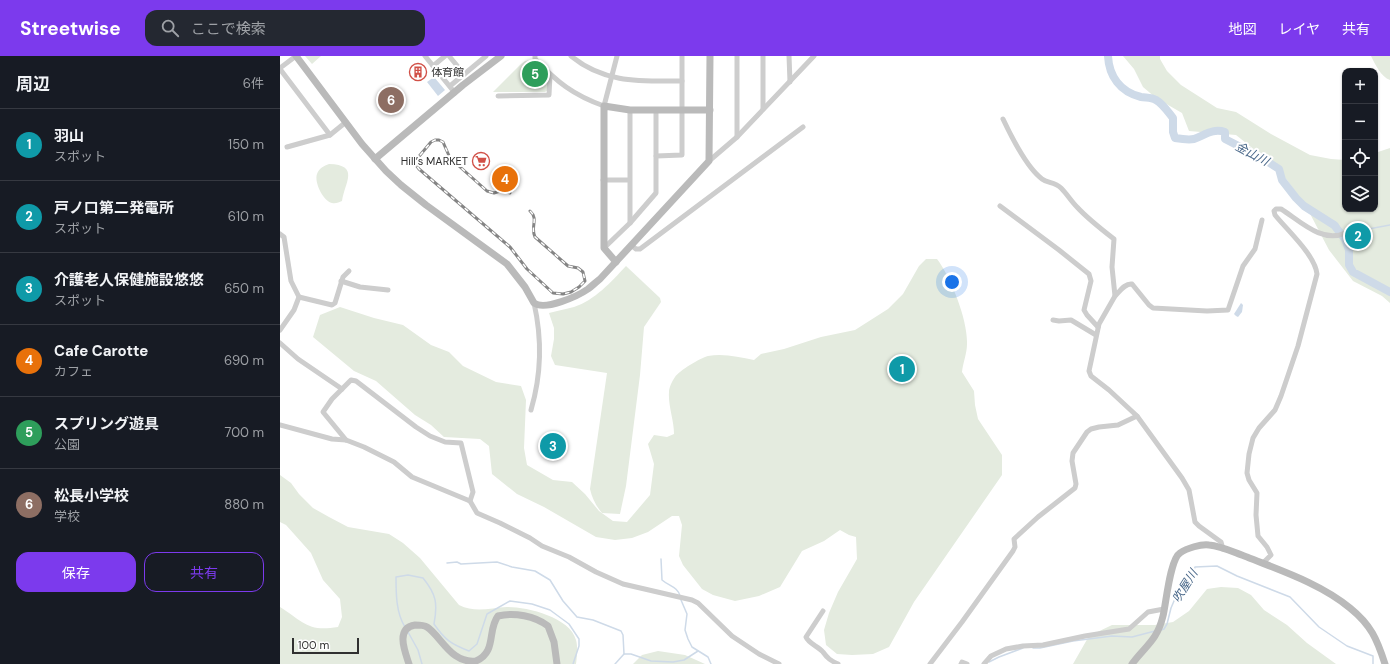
<!DOCTYPE html>
<html lang="ja">
<head>
<meta charset="utf-8">
<style>
  body { margin:0; font-family:"DM Sans","Noto Sans JP",sans-serif; background:#242831; color:#f1f3f6 }
  .controls { position:absolute; right:12px; top:12px; display:grid; overflow:hidden; border-radius:8px; box-shadow:0 1px 3px #0004 }
  .controls button { width:36px; height:36px; display:grid; place-items:center; padding:0; border:0; border-bottom:1px solid #363941; background:#171b24; color:#f1f3f6; font:20px sans-serif }
  .scale { position:absolute; left:12px; bottom:10px; width:67px; box-sizing:border-box; padding-left:4px; border:2px solid #303030; border-top:0; font-size:11px; line-height:14px; white-space:nowrap; color:#303030; -webkit-text-stroke:3px #fff; paint-order:stroke }
  .you { position:absolute; left:672px; top:226px; width:14px; height:14px; margin:-10px; border:3px solid #fff; border-radius:50%; background:#1a73e8; box-shadow:0 0 0 6px #1a73e833 }
  .badge { display:grid; place-items:center; width:26px; height:26px; border-radius:50%; background:#7c3aed; color:#fff; font-size:13px; font-weight:700 }
  .pin { position:absolute; translate:-50% -50%; border:2px solid #fff; box-shadow:0 1px 4px #0006 }
  .list { margin:0; padding:0; list-style:none }
  h2 { display:flex; justify-content:space-between; align-items:center; height:52px; margin:0; padding:0 16px; font-size:17px }
  h2 small { font-size:13px; font-weight:400; color:#9ea1a6 }
  .list li { display:grid; grid-template-columns:26px 1fr auto; gap:12px; align-items:center; box-sizing:border-box; height:72px; padding:0 16px; border-top:1px solid #363941 }
  .list b { display:block; font-size:15px; white-space:nowrap }
  .list p { margin:0; font-size:13px; white-space:nowrap; color:#9ea1a6 }
  .list em { font-size:13px; font-style:normal; color:#9ea1a6 }
  .actions { display:flex; gap:8px; padding:12px 16px }
  .actions a { flex:1; padding:9px 0; border:1px solid #7c3aed; border-radius:12px; text-align:center; font-size:14px; color:#7c3aed }
  .actions .main { background:#7c3aed; color:#fff }
  .icon { flex:none; width:22px; height:22px; fill:none; stroke:currentColor; stroke-width:2; stroke-linecap:round; stroke-linejoin:round }
  .map { position:relative; flex:none; width:1110px; height:608px; overflow:hidden }
  header { display:flex; align-items:center; gap:24px; box-sizing:border-box; height:56px; padding:0 20px; background:#7c3aed; color:#fff }
  header strong { font-size:19px }
  nav { display:flex; gap:22px; margin-inline-start:auto; font-size:14px }
  .search { width:280px; height:36px; background:#242831; display:flex; align-items:center; gap:10px; box-sizing:border-box; padding:0 14px; border-radius:12px; color:#9ea1a6; font-size:15px }
  main { display:flex }
  aside { flex:1; background:#171b24 }
  .map>svg:first-child { display:block }
  .green { fill:#e4ebdf }
  .water { fill:#cedae8 }
  .lines { fill:none; stroke-linecap:round; stroke-linejoin:round }
  .stream { stroke:#cedae8; stroke-width:1.5 }
  .river { stroke:#cedae8; stroke-width:8 }
  .street { stroke:#cdcdcd; stroke-width:5 }
  .secondary { stroke:#bababa; stroke-width:7 }
  .rail-casing { stroke:#858585; stroke-width:3 }
  .rail { stroke:#fff; stroke-width:1.5; stroke-dasharray:4.5; stroke-linecap:butt }
  .labels { text-anchor:middle; dominant-baseline:central; stroke-width:4; stroke-linejoin:round; paint-order:stroke }
  .poi-label { font-size:11px; fill:#303030; stroke:#fff; text-anchor:start }
  .water-label { font-size:12px; font-style:italic; fill:#476688; stroke:#fff }
</style>
</head>
<body>
<header>
<strong>Streetwise</strong>
<div class="search"><svg class="icon" aria-label="search" viewBox="0 0 24 24"><circle cx="10" cy="10" r="6"/><path d="M15 15l6 6"/></svg>ここで検索</div>
<nav><a>地図</a><a>レイヤ</a><a>共有</a></nav>
</header>
<main>
<aside>
<h2>周辺<small>6件</small></h2>
<ul class="list">
<li><span class="badge" style="background:#0f9aa8">1</span><div><b>羽山</b><p>スポット</p></div><em>150 m</em></li>
<li><span class="badge" style="background:#0f9aa8">2</span><div><b>戸ノ口第二発電所</b><p>スポット</p></div><em>610 m</em></li>
<li><span class="badge" style="background:#0f9aa8">3</span><div><b>介護老人保健施設悠悠</b><p>スポット</p></div><em>650 m</em></li>
<li><span class="badge" style="background:#e8710a">4</span><div><b>Cafe Carotte</b><p>カフェ</p></div><em>690 m</em></li>
<li><span class="badge" style="background:#2e9e5b">5</span><div><b>スプリング遊具</b><p>公園</p></div><em>700 m</em></li>
<li><span class="badge" style="background:#8d6e63">6</span><div><b>松長小学校</b><p>学校</p></div><em>880 m</em></li>
</ul>
<div class="actions"><a class="main">保存</a><a>共有</a></div>
</aside>
<div class="map">
<svg width="1110" height="608" viewBox="0 0 1110 608">
  <rect width="100%" height="100%" fill="#fff"/>
  <g class="green">
    <path d="M25,0H41L32,8Z"/>
    <path d="M843,0H880V3L887,15L901,29L937,52L956,56L991,78L1030,99L1051,103L1065,104V153H1095V97L1110,92V247L1102,240L1073,225L1049,194L1026,150L1007,124L986,103L956,79L909,75L902,57L876,42L863,31L854,13Z"/>
    <path d="M1091,0H1110V24C1101,21 1095,8 1091,0Z"/>
    <path d="M251,4L254,5L268,19V34L265,36H213L241,8L245,5Z"/>
    <path d="M49,108C80,109 65,126 62,145C59,146 56,148 52,147C43,145 34,126 37,118C39,112 44,110 49,108Z"/>
    <path d="M646,203H657C671,221 688,265 687,288C687,297 683,307 682,316L694,335L695,349L698,363L722,399V419L634,546L609,591L593,598L572,599L557,598L546,589L544,574L549,557L558,536L577,503L576,481L569,479L560,474L544,485L522,495L500,531L479,540L455,545L433,539L422,533L403,509L399,500L402,469L399,460H392L368,476L352,482L335,484L316,481L264,451L237,438L212,418L209,390L200,383L164,381L151,369L135,359L96,325L74,315L33,281L40,259L60,251L94,262L123,269L151,289L169,296L183,310L216,326L241,330L246,344L244,392L247,409L273,424L292,426L305,438L319,455L333,465L347,466L370,439L374,408L368,388L374,379L387,381L394,378C394,364 388,350 389,336C389,332 392,325 395,321C399,315 420,302 428,300C443,297 459,301 474,304L481,298L504,293L541,281L575,274L608,253L623,238L639,210Z"/>
    <path d="M346,210L380,242L381,246L364,271L360,319L346,430L340,458L322,457C316,450 312,442 310,433L327,317L275,309L271,300L274,283V272L269,257C277,255 286,253 294,251C315,244 331,226 346,210Z"/>
    <path d="M0,419L11,427L19,438L33,452L49,461L68,471L109,478L123,487L140,502L179,549C195,557 210,552 227,551C247,551 290,561 296,584C298,591 297,601 296,608H0V551C24,566 27,576 58,571L62,561L60,543L43,524L31,497L6,469L0,466Z"/>
    <path d="M941,531L958,532L971,539L984,554L1007,569L1027,587L1056,608H793L809,580L832,569H875L893,566L909,555L927,533Z"/>
    <path d="M378,595L405,599L425,608H353L362,599Z"/>
  </g>
  <g class="water">
    <path d="M154,21L165,34L158,40L147,26Z"/>
    <path d="M1053,164L1058,167L1063,177H1058L1048,168Z"/>
    <path d="M961,247L963,249L962,256L958,261L956,260L954,258Z"/>
  </g>
  <g class="lines">
    <g class="stream">
      <path d="M1083,174L1110,169"/>
      <path d="M1066,177H1072"/>
      <path d="M1110,236V235"/>
      <path d="M381,503L382,524C389,530 398,531 400,540"/>
      <path d="M167,507L177,506L181,508L217,506L232,511L255,515L270,524L283,545L297,561L313,564L341,575L343,579L344,598"/>
      <path d="M401,544L407,558L405,574L408,583L412,591L428,601L431,608"/>
      <path d="M125,571C116,557 116,537 116,521L128,519L143,522C156,538 158,547 154,568C165,584 171,588 189,595L197,588L207,558L230,545L252,548L270,554L289,568L299,583V590L293,608"/>
      <path d="M881,574L884,573L887,568L891,552L897,538L909,529L915,511L937,510L957,520L1010,541L1039,571L1067,590L1093,600V608"/>
      <path d="M128,576L138,594L142,608"/>
      <path d="M753,592H760L793,585L832,580L852,581L875,575"/>
      <path d="M709,606L719,601L743,592"/>
      <path d="M335,608L344,598H351L371,605L393,606L404,604L418,595"/>
    </g>
    <path class="river" d="M828,0C829,20 840,36 861,41C866,42 871,41 876,44C883,48 888,56 893,62V76L895,82C901,83 909,84 914,83C925,79 933,72 945,76V83L982,102L999,113L1002,124L1016,142L1024,150L1054,169L1065,183L1069,194V209L1073,216L1110,236"/>
    <g class="street">
      <path d="M145,0L175,37"/>
      <path d="M169,0L184,18"/>
      <path d="M255,0V3C277,26 293,39 324,50L337,0"/>
      <path d="M291,0C325,28 362,25 402,25"/>
      <path d="M457,0V81"/>
      <path d="M483,0V53"/>
      <path d="M509,0L510,26"/>
      <path d="M153,10L165,0"/>
      <path d="M0,12L16,0"/>
      <path d="M0,13L50,79"/>
      <path d="M170,30L206,0"/>
      <path d="M218,40L269,39L270,19"/>
      <path d="M723,63C731,80 747,112 762,123C767,127 775,126 781,132C787,138 791,145 797,151C808,163 821,173 834,183L832,211L835,240L819,268L809,315L811,320L829,334L857,360L902,422L909,434L915,466L919,470L941,486L943,493"/>
      <path d="M7,91L50,79L66,66"/>
      <path d="M376,100L402,99V0"/>
      <path d="M429,105L457,81L534,0"/>
      <path d="M323,124H349"/>
      <path d="M720,150L779,194L809,218L811,225L804,254L807,259L818,271"/>
      <path d="M350,167V54"/>
      <path d="M0,178L4,181L11,225L19,241L14,254L0,274"/>
      <path d="M351,189L356,193H360L523,71"/>
      <path d="M324,192L350,167L376,137V54"/>
      <path d="M61,225L80,231L108,234"/>
      <path d="M835,240C840,235 845,227 852,228L869,249L873,252L927,255L948,254L963,210L975,193L982,164"/>
      <path d="M19,241L52,249L55,247L63,221L69,215"/>
      <path d="M773,264L779,265L791,264L816,279"/>
      <path d="M0,287L18,303L62,333"/>
      <path d="M251,354C261,320 262,282 254,247"/>
      <path d="M0,369L52,383L66,384L84,391L114,406L132,421L190,445L197,457L220,467L250,482L262,490L289,501L316,516L343,528L412,544L418,547L452,580L479,598L499,608"/>
      <path d="M66,384L43,356L52,343L71,324L76,325L136,371L150,380L165,386L181,387L193,436L190,445"/>
      <path d="M983,507L991,499L987,491L978,480L976,459L977,437L969,424L967,417L969,398L973,382L979,372L995,354L1001,340L1018,290L1037,218C1035,199 1007,174 995,159L994,155L996,153H1001C1019,164 1042,188 1065,177"/>
      <path d="M543,555L526,581C529,588 538,590 543,596C548,603 550,604 558,608"/>
      <path d="M650,608L682,566L733,495L735,491L734,483L758,461L795,432L796,428L792,405L793,397L807,376L811,373L819,371L838,369L857,360"/>
      <path d="M681,608L682,606L687,608"/>
      <path d="M704,608L711,600L726,593L743,590L763,589L805,580L849,573L868,556L884,553"/>
    </g>
    <g class="secondary">
      <path d="M16,0L82,88L106,115L121,129L146,149L227,208L245,231L254,247C265,255 298,240 308,233C312,230 316,226 320,223L429,105L430,0"/>
      <path d="M95,103L183,29L221,0"/>
      <path d="M336,206L324,192V50L350,54H430"/>
      <path d="M129,608C125,596 115,572 135,569C139,569 144,569 147,571C161,580 171,608 196,605C217,596 207,574 218,560C234,556 255,560 268,570L274,586L277,608"/>
      <path d="M852,608C865,590 877,585 883,560C886,548 890,503 900,497C907,492 921,488 929,489C942,490 955,497 967,501C1002,515 1041,528 1070,552C1091,569 1097,583 1105,608"/>
    </g>
    <g class="rail-casing">
      <path id="rail" d="M230,137L223,134L214,137L207,135L170,102L163,86L159,84H155L151,86L136,104V109L139,113L230,191L247,213L273,237L283,238L291,236L299,231L305,225L303,216L298,212L288,210L255,181C250,171 259,163 250,155"/>
    </g>
    <use href="#rail" class="rail"/>
  </g>
  <defs>
    <g id="building-ring" transform="scale(0.9)"><circle r="9.5" fill="#fff" stroke="#d15047" stroke-width="1.5"/><path d="M-4-6H4V6H1V3H-1V6H-4ZM-2.5-4.3h1.7v1.8h-1.7ZM.8-4.3h1.7v1.8H.8ZM-2.5-1h1.7V.8h-1.7ZM.8-1h1.7V.8H.8Z" fill="#d15047"/></g>
    <g id="supermarket-ring" transform="scale(0.9)"><circle r="9.5" fill="#fff" stroke="#d15047" stroke-width="1.5"/><path d="M-6-5.5h2.5l.6 2H6L4.5 2H-2.5L-4.4-4H-6ZM-1.5 3.2a1.3 1.3 0 1 0 .1 0ZM3 3.2a1.3 1.3 0 1 0 .1 0Z" fill="#d15047"/></g>
  </defs>
  <g fill-rule="evenodd">
    <use href="#building-ring" x="138" y="16"/>
    <use href="#supermarket-ring" x="201" y="105"/>
  </g>
  <g class="labels">
    <g class="poi-label">
      <text x="151" y="16">体育館</text>
      <text x="188" y="105" text-anchor="end">Hill’s MARKET</text>
    </g>
    <g class="water-label">
      <text transform="translate(972 98) rotate(28)">金山川</text>
      <text transform="translate(905 530) rotate(-58)">吹屋川</text>
    </g>
  </g>
</svg>
<div class="controls">
<button>+</button>
<button>−</button>
<button><svg class="icon" aria-label="locate" viewBox="0 0 24 24"><circle cx="12" cy="12" r="6"/><path d="M12 2v4M12 18v4M2 12h4M18 12h4"/></svg></button>
<button><svg class="icon" aria-label="layers" viewBox="0 0 24 24"><path d="M12 4l9 5-9 5-9-5zM3 14l9 5 9-5"/></svg></button>
</div>
<div class="scale">100 m</div>
<div class="you"></div>
<div class="pin badge" style="left:622px;top:313px;background:#0f9aa8">1</div>
<div class="pin badge" style="left:1078px;top:180px;background:#0f9aa8">2</div>
<div class="pin badge" style="left:273px;top:390px;background:#0f9aa8">3</div>
<div class="pin badge" style="left:225px;top:123px;background:#e8710a">4</div>
<div class="pin badge" style="left:255px;top:18px;background:#2e9e5b">5</div>
<div class="pin badge" style="left:111px;top:44px;background:#8d6e63">6</div>
</div>
</main>
</body>
</html>
